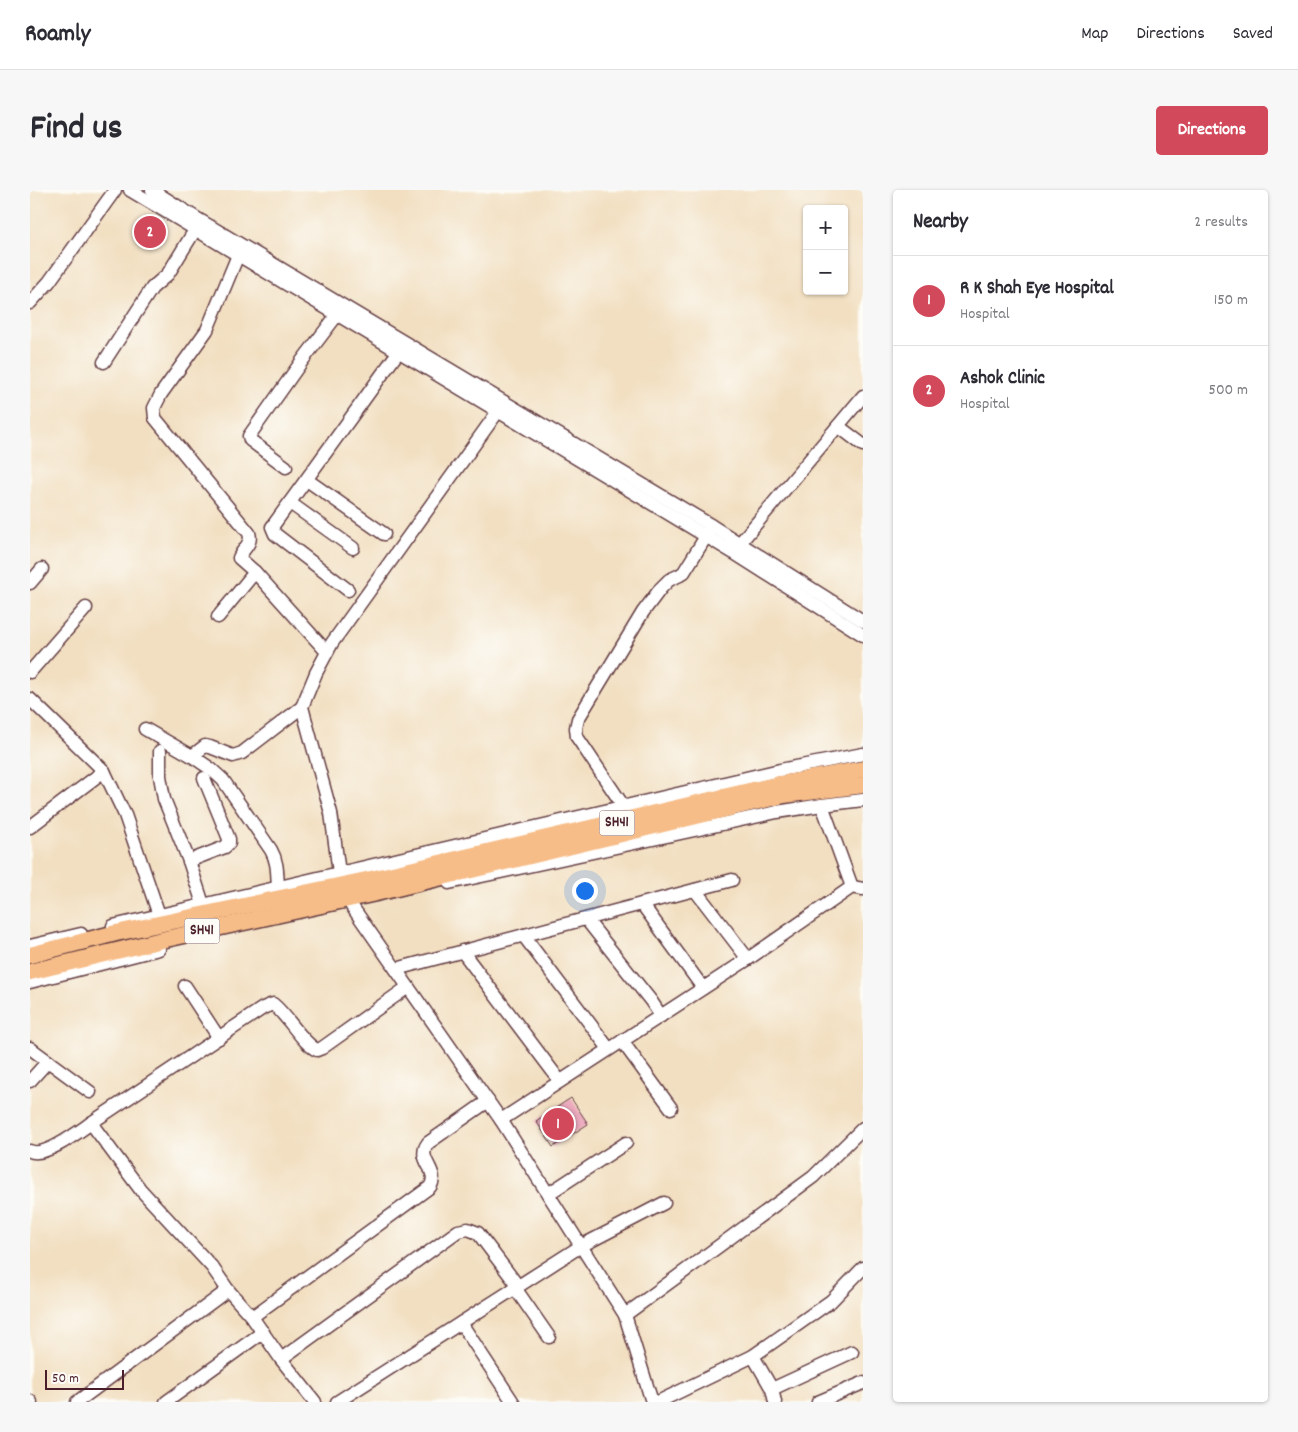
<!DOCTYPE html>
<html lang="en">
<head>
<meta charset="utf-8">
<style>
  body { margin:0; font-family:Dekko,sans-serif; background:#f7f7f7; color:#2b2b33 }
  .controls { position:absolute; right:15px; top:15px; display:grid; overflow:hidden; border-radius:5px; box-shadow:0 1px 4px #0004 }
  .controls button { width:45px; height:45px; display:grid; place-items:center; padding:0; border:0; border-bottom:1px solid #e1e1e2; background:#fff; color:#2b2b33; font:25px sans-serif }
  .scale { position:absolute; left:15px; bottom:12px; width:79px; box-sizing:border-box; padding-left:5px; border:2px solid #4a1f2b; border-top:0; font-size:14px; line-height:18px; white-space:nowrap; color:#4a1f2b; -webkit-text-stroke:4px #fdfcf7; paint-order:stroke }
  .you { position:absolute; left:554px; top:700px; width:18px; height:18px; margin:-12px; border:4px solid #fff; border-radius:50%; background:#1a73e8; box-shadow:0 0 0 8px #1a73e833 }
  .badge { display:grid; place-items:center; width:32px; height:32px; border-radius:50%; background:#d1495b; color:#fff; font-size:16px; font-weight:700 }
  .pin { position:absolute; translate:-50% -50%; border:2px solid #fff; box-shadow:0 1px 5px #0006 }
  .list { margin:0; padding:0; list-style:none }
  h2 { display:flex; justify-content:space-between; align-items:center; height:65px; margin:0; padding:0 20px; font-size:21px }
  h2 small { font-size:16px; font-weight:400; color:#7c7c81 }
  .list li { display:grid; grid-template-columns:32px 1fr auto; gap:15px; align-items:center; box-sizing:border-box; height:90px; padding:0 20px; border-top:1px solid #e1e1e2 }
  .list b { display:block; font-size:19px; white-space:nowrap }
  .list p { margin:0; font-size:16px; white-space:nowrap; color:#7c7c81 }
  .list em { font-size:16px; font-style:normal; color:#7c7c81 }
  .map { position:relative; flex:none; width:833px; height:1212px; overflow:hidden; border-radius:5px }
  header { display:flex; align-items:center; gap:30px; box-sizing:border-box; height:70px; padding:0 25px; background:#fff; border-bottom:1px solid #e1e1e2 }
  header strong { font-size:24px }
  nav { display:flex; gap:28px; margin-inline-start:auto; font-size:18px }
  .intro { display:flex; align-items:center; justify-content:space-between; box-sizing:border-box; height:120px; padding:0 30px }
  h1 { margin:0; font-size:35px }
  .button { padding:12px 22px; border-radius:5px; background:#d1495b; color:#fff; font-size:18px; font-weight:700 }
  main { display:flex; gap:30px; padding:0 30px }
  aside { flex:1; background:#fff; border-radius:5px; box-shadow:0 1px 4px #0004 }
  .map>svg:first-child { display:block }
  .building { fill:#eba3ba }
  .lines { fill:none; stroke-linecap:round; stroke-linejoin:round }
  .minor-casing { stroke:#633c42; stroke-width:15 }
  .major-casing { stroke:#633c42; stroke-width:19 }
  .minor { stroke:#fff; stroke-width:12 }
  .major { stroke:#f7bd88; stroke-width:16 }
  .labels { text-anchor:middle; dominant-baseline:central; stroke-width:5; stroke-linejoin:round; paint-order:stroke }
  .shield { fill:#fdfcf7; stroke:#806168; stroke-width:1 }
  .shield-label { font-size:15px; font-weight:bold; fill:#4a1f2b }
</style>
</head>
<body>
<header>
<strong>Roamly</strong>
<nav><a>Map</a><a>Directions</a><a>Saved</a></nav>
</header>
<div class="intro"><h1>Find us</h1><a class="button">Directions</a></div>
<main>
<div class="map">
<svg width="833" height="1212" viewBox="0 0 833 1212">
  <rect width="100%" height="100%" fill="#fdfcf7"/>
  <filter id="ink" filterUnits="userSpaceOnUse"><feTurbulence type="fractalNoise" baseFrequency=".02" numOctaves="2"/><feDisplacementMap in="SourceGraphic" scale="10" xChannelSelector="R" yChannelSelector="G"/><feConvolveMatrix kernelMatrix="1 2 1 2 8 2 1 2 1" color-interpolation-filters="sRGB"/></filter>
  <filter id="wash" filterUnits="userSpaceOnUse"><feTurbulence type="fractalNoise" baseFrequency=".0096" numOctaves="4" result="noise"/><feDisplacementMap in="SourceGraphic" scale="20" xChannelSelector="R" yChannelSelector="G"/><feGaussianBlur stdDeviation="1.12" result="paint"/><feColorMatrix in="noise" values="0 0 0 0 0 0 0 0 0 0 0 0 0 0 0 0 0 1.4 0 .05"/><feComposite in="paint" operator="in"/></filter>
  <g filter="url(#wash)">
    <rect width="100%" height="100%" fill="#f2dfc1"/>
    <g id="blocks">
      <g class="building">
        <path d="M120,29L131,36L120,52L110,46Z"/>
        <path d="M541,908L558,934L523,957L506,931Z"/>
      </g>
    </g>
  </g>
  <g filter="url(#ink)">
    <use href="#blocks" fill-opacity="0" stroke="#633c42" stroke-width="1"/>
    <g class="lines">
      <g class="minor-casing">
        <g id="minor">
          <path d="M100,0L704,363L833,445"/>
          <path d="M122,0L171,31L682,336L833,431"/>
          <path d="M0,113L19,92L85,0"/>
          <path d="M74,172L122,98L138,84L165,40"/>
          <path d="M808,236L833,255"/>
          <path d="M256,277L220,250L219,246L272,171L307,125"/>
          <path d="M277,290L354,344"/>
          <path d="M260,313L323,358"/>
          <path d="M710,353L833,206"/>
          <path d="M225,382L297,462"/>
          <path d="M0,393L12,379"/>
          <path d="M318,400L245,344L242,337L369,161"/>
          <path d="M188,427L225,382L209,368C212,359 223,354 219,343L125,228L124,218L131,204L177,140L208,65"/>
          <path d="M0,482L56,418"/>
          <path d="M0,509L74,581L95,625L129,725"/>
          <path d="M115,539L162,566L175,556L180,557L203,566L212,563L272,517"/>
          <path d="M130,561V586L134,609L159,671L173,714"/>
          <path d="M162,566L181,579L193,590L241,660C248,672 247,684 248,697"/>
          <path d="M792,615L822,697"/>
          <path d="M594,617L547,547L546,538L548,529L613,422L631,398L639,390L650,385L654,382L680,340"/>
          <path d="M0,637L74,581"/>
          <path d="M159,671L195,657L199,653V649L174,588"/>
          <path d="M309,683L301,623L272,517L286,483L302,453L469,220"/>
          <path d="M419,693L747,622L792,615L833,610"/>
          <path d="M665,700L718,769"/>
          <path d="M612,714L673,798"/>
          <path d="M556,729L621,811L631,826"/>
          <path d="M83,736L750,580L833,564"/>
          <path d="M493,745L579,859"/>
          <path d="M0,756L51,744"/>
          <path d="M432,761L530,891"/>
          <path d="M366,779L702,690"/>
          <path d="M0,792L129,759"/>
          <path d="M155,796L189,848"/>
          <path d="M592,851L641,918"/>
          <path d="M0,858L60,902"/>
          <path d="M0,891L18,871"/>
          <path d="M471,930L718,769L822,697L833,699"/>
          <path d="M61,933L233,818L243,814C258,826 272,853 287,860L292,858L378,797"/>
          <path d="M0,961C15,968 48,942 61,933L110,999L182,1077L198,1100L222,1127L251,1169L285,1212"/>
          <path d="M518,1004L596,953"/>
          <path d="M485,1098L519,1147"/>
          <path d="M595,1125L783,987L833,938"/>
          <path d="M222,1127L400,997C411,980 385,970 398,953L458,911"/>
          <path d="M431,1133L483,1212"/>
          <path d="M723,1166L742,1199L745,1212"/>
          <path d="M251,1169L428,1041L438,1039L448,1043L488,1096"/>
          <path d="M742,1199L822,1162"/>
          <path d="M0,1211L1,1212"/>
          <path d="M47,1212L198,1100"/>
          <path d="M136,1212L233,1142"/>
          <path d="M307,1212L551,1056L471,930L321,715"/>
          <path d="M622,1212L595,1125L551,1056L634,1013"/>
          <path d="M628,1212L723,1166L801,1111L833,1078"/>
          <path d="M788,1212L833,1193"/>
        </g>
      </g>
      <g class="major-casing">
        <g id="major">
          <path d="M0,765L86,743L341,689L750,594L833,579"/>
          <path d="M0,782L136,749L346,703L754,605L833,595"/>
        </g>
      </g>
      <use href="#minor" class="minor"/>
      <use href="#major" class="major"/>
    </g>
  </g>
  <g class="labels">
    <g class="shield">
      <rect x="569.5" y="620.5" width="35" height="25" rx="4"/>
      <rect x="154.5" y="728.5" width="35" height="25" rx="4"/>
    </g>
    <g class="shield-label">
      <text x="587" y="633">SH41</text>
      <text x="172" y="741">SH41</text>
    </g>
  </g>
</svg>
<div class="controls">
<button>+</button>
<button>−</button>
</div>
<div class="scale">50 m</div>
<div class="you"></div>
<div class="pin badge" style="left:528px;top:934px">1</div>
<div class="pin badge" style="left:120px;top:42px">2</div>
</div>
<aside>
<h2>Nearby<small>2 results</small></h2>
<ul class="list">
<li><span class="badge">1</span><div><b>R K Shah Eye Hospital</b><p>Hospital</p></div><em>150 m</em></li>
<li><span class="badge">2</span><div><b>Ashok Clinic</b><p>Hospital</p></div><em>500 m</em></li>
</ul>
</aside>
</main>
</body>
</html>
